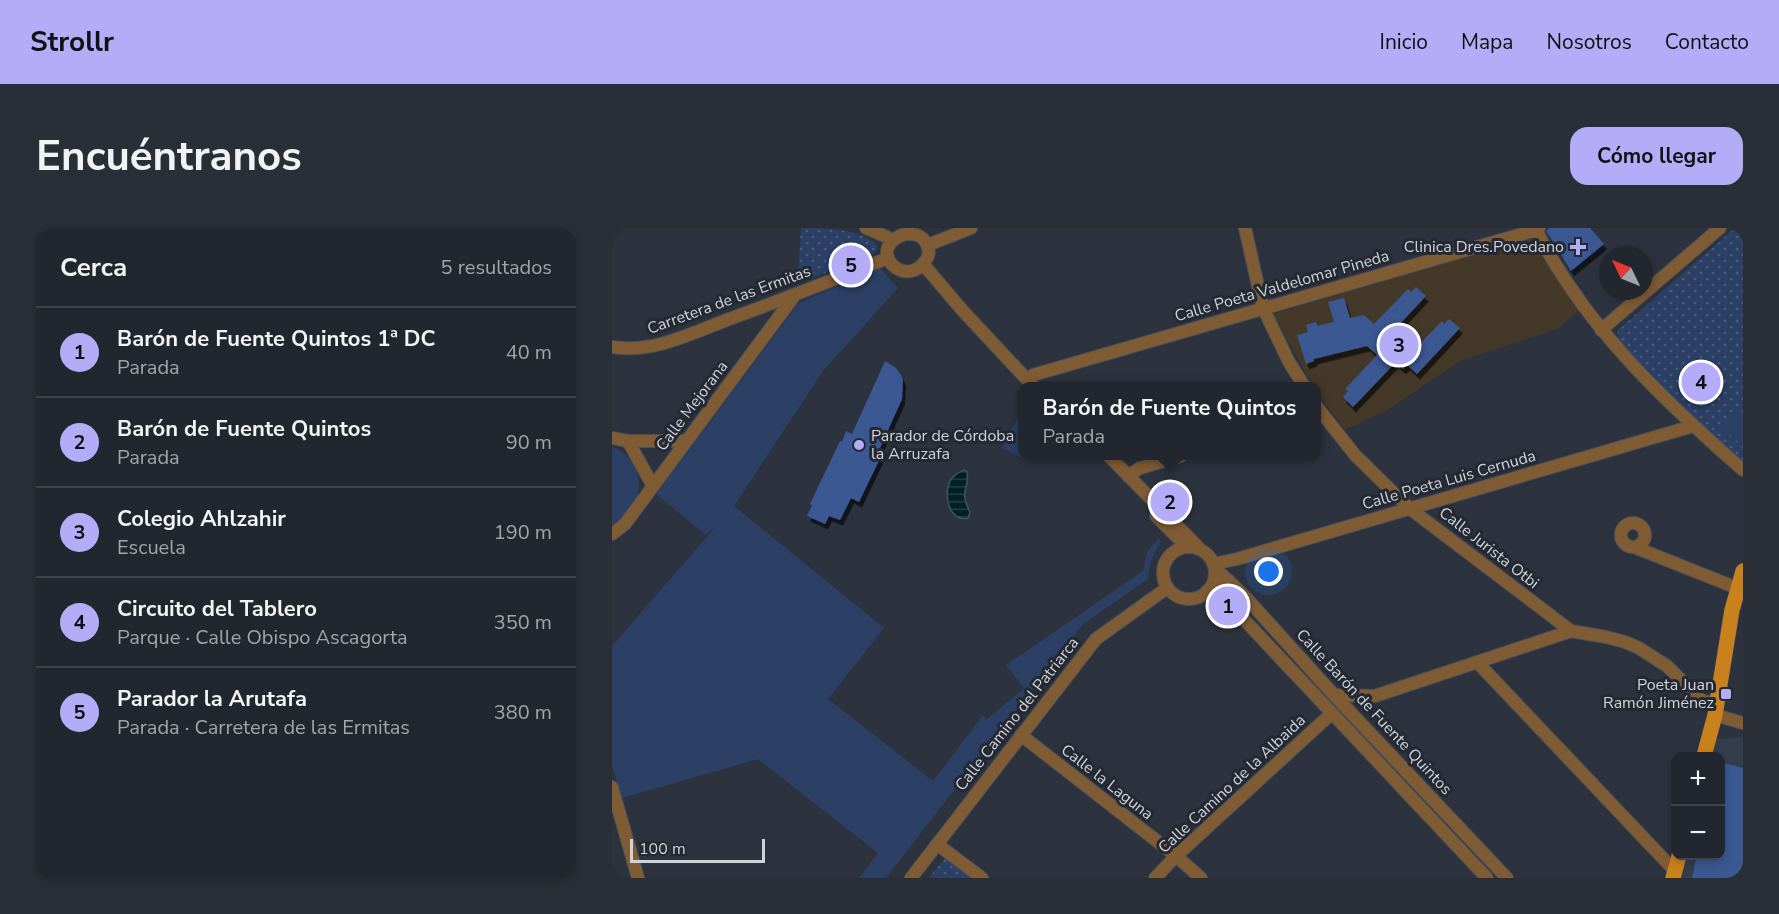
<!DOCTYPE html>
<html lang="es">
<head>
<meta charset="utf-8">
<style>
  body { margin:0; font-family:"Nunito Sans",sans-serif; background:#2a2e36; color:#f1f3f6 }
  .controls { position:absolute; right:18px; bottom:18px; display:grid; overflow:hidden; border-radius:12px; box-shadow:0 3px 9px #0003 }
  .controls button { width:54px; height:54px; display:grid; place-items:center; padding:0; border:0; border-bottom:2px solid #3f434a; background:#22262e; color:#f1f3f6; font:30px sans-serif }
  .compass { position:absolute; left:987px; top:18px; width:54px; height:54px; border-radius:50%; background:#22262e; box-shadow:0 3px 9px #0003; rotate:313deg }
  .scale { position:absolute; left:18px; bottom:15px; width:135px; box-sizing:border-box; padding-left:6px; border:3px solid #cfd3d9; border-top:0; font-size:16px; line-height:21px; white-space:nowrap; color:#cfd3d9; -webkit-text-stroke:4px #242933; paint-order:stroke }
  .you { position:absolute; left:657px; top:344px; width:21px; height:21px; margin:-15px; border:4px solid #fff; border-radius:50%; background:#1a73e8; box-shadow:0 0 0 9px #1a73e833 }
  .badge { display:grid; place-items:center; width:39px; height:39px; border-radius:50%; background:#b5acf8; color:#111; font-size:20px; font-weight:700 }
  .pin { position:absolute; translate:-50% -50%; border:3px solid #fff; box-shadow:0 2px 6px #0006 }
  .popup { position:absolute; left:406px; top:154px; width:303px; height:78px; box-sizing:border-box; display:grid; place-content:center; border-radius:12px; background:#22262e; filter:drop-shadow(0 2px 4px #0005); font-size:20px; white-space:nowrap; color:#a2a5aa }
  .popup b { font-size:22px; color:#f1f3f6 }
  .popup::after { content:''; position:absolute; left:50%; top:100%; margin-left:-12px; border:12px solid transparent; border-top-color:#22262e }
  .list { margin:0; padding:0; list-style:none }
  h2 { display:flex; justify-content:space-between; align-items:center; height:78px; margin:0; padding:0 24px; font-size:26px }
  h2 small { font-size:20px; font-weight:400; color:#a2a5aa }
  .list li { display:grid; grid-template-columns:39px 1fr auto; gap:18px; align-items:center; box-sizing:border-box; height:90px; padding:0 24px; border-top:2px solid #3f434a }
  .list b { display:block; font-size:22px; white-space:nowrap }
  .list p { margin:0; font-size:20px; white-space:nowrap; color:#a2a5aa }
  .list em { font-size:20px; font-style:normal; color:#a2a5aa }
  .map { position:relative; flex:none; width:1131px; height:650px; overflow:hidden; border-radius:18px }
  header { display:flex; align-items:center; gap:36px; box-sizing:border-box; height:84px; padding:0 30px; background:#b5acf8; color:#111 }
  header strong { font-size:28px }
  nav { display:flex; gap:33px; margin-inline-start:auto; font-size:21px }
  .intro { display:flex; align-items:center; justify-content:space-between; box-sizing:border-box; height:144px; padding:0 36px }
  h1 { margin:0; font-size:42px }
  .button { padding:15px 27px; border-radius:18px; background:#b5acf8; color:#111; font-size:21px; font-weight:700 }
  main { display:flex; gap:36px; padding:0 36px }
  aside { flex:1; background:#22262e; border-radius:18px; box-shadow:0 3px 9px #0003 }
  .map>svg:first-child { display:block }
  .built { fill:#343d4d }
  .education { fill:#443829 }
  .grass { fill:url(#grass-dots) }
  .garden { fill:#2c4066 }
  .water { fill:url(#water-rules); stroke:#3e565a; stroke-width:1.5 }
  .building { fill:#3a5892; filter:url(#shadow) }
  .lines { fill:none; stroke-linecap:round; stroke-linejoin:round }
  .minor-casing { stroke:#4a505a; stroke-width:14 }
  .major-casing { stroke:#4a505a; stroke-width:16 }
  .minor { stroke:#7f5c34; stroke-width:12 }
  .major { stroke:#c9811d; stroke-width:15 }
  .poi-dot { fill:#b5acf8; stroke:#242933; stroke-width:2 }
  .labels { text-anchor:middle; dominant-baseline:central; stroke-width:6; stroke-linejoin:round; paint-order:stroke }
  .poi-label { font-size:16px; fill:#cfd3d9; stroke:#242933; text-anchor:end }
  .street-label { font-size:16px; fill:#cfd3d9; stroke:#242933 }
</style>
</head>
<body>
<header>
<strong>Strollr</strong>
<nav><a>Inicio</a><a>Mapa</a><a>Nosotros</a><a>Contacto</a></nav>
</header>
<div class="intro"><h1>Encuéntranos</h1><a class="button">Cómo llegar</a></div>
<main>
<aside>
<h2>Cerca<small>5 resultados</small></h2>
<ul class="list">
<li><span class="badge">1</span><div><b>Barón de Fuente Quintos 1ª DC</b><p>Parada</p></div><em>40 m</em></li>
<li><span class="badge">2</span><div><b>Barón de Fuente Quintos</b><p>Parada</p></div><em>90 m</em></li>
<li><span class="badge">3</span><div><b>Colegio Ahlzahir</b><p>Escuela</p></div><em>190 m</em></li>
<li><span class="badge">4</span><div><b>Circuito del Tablero</b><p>Parque · Calle Obispo Ascagorta</p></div><em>350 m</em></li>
<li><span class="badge">5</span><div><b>Parador la Arutafa</b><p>Parada · Carretera de las Ermitas</p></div><em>380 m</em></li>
</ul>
</aside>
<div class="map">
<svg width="1131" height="650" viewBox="0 0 1131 650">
  <defs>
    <pattern id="grass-dots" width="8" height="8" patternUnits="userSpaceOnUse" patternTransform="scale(1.5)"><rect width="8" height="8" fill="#2c4066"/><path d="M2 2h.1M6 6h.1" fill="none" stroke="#4a5b7b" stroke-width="1.8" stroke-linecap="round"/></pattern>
    <pattern id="water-rules" width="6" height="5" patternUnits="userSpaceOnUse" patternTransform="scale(1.5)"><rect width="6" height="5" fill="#002023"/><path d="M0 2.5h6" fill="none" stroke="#244042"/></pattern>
    <filter id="shadow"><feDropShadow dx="3" dy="5.5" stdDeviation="0" flood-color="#0009"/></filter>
  </defs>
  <rect width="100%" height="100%" fill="#2d333e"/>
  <path class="built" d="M1131,509V650H1070L1076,628H1108V528H1101L1105,511Z"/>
  <path class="education" d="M921,8L967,83L945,101L848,133L774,183L733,202L705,165V158H701L661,86Z"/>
  <g class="grass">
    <path d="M189,0C211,0 251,0 265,18V23L258,28L186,55Z"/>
    <path d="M1123,0H1131V234L1085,194L1008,114L1005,103Z"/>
    <path d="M335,627L365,650H317Z"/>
  </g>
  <g class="garden">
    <path d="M268,40L286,60L211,143L122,278L272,400L216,471L321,553L371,487L374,492L412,460L394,437L531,343L535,324L547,310L548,316C540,327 537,337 536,351L471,396L274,650H247L266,625L146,531L10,570L0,538V418L106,296L94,307L44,266L187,75Z"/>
    <path d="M411,180V228H414L412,231L390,220Z"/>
    <path d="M1127,183L1131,185V218L1111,201Z"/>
    <path d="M0,219C23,226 35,257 21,277C16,285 7,291 0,297Z"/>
  </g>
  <path class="water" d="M352,242L355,244C358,263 346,260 358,284L356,290C336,295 330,263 340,250C343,246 348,244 352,242Z"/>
  <g class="building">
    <path d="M937,0H978L992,16L959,43L934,3Z"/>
    <path d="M804,59L814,68L772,113L792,132L830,93L832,96L837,91L848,100L805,146L795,137L791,141L784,134L741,179L731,169L736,163L733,161L765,127L755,118L702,131V133L694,136L685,107L696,104L694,97L704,94L706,98L722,94L716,74L732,70L738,90L752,87L762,96L796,61L799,64Z"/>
    <path d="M273,133L284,140L289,147L291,153L290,171L268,220L272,222L247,274L239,270L228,292L217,288L213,296L195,288L200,277L198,276L228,213L230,214L234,203L240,206Z"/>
    <path d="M1108,534L1131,540V650H1080L1085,627H1108Z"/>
  </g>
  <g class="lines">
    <g class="minor-casing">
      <g id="minor">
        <path d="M254,0L275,9L280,13"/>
        <path d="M633,0L651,80L677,134L692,158"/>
        <path d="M923,0C972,97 1050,171 1131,242"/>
        <path d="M293,6C298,6 302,5 307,8C315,12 320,24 314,32C293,64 251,20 293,6Z"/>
        <path d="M316,17L359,0"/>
        <path d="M311,36L351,83L421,158"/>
        <path d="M989,102L1108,0"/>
        <path d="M0,119C41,126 82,104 120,90C172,71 224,51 276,30"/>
        <path d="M421,147L924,2L927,0"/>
        <path d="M705,179L743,227L797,280L959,403"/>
        <path d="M0,210L16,213H74"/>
        <path d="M16,213L41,258"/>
        <path d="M497,228L587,320"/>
        <path d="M516,248L528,240L569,228"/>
        <path d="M544,288L572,316"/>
        <circle cx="1021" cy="307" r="12"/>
        <path d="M0,306L13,296L183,67"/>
        <path d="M1022,319L1125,360"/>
        <circle cx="577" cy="345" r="26"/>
        <path d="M601,336L625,331L1081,198"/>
        <path d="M603,341L616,352L636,372L722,467L895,650"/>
        <path d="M602,352L624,372"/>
        <path d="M595,363L612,372L624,383L875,650"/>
        <path d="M865,434L1063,643"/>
        <path d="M722,467L763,468L959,403L994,409L1013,414L1027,420L1055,438L1090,473L1105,475"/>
        <path d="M1103,487L1131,495"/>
        <path d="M409,507L564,628L589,650"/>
        <path d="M0,559L26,650"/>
        <path d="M325,616L370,650"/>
        <path d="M299,650L484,411L555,360"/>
        <path d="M543,650L564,628L719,486"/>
      </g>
    </g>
    <g class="major-casing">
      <g id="major">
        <path d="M1092,528L1103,487L1120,382L1131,343"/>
        <path d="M1061,650L1067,628"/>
      </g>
    </g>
    <use href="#minor" class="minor"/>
    <use href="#major" class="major"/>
  </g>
  <g class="poi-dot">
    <path d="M963 10h6v6h6v6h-6v6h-6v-6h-6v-6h6z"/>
    <circle cx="247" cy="217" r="6"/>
    <rect x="1108" y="460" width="12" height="12" rx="3"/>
  </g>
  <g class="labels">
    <g class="poi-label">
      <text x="952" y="19">Clinica Dres.Povedano</text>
      <text x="259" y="208" text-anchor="start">Parador de Córdoba<tspan x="259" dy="18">la Arruzafa</tspan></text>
      <text x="1102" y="457">Poeta Juan<tspan x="1102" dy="18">Ramón Jiménez</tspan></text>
    </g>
    <g class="street-label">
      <text transform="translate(670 58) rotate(-16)">Calle Poeta Valdelomar Pineda</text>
      <text transform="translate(117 72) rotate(-20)">Carretera de las Ermitas</text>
      <text transform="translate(80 178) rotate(-53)">Calle Mejorana</text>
      <text transform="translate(837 252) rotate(-16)">Calle Poeta Luis Cernuda</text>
      <text transform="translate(877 320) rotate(38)">Calle Jurista Otbi</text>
      <text transform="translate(762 484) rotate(47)">Calle Barón de Fuente Quintos</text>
      <text transform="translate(405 486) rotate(-52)">Calle Camino del Patriarca</text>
      <text transform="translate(495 554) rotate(38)">Calle la Laguna</text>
      <text transform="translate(620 556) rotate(-43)">Calle Camino de la Albaida</text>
    </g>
  </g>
</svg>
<div class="controls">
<button>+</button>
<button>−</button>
</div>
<svg class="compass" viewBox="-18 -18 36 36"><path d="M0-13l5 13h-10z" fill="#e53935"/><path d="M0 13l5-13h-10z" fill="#a2a5aa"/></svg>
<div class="scale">100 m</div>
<div class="you"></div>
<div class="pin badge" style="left:616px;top:378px">1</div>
<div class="pin badge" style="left:558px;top:274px">2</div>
<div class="popup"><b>Barón de Fuente Quintos</b>Parada</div>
<div class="pin badge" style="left:787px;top:117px">3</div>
<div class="pin badge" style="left:1089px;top:154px">4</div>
<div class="pin badge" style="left:239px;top:37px">5</div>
</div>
</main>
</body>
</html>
